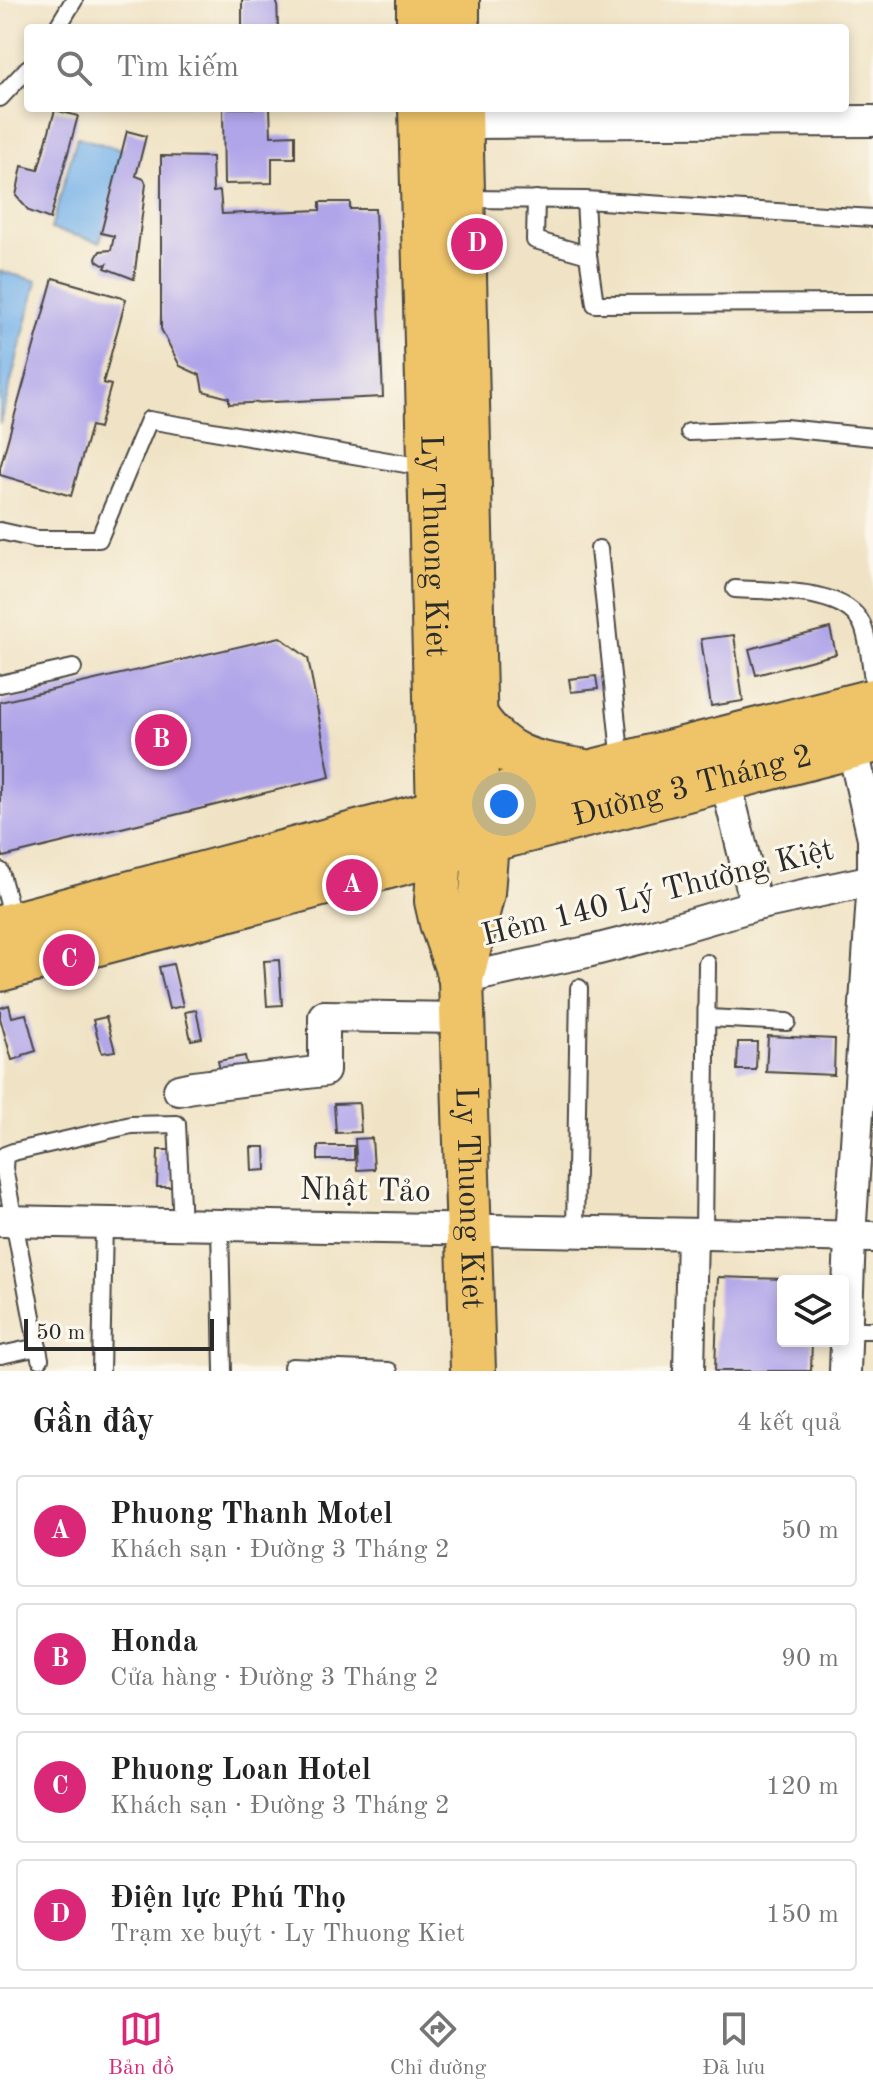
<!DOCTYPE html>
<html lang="vi">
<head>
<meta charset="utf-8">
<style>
  body { margin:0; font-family:"Old Standard TT",serif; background:#f2f2f2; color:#222 }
  .controls { position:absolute; right:24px; bottom:24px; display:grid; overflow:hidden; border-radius:8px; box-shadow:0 4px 12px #0003 }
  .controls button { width:72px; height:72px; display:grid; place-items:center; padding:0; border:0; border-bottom:2px solid #e0e0e0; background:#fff; color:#222; font:40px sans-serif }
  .scale { position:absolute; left:24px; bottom:20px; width:190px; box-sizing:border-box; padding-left:8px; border:4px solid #2b2b2b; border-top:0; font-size:22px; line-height:28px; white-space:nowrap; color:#2b2b2b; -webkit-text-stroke:6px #fbf7ec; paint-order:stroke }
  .you { position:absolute; left:504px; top:804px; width:28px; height:28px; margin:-20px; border:6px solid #fff; border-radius:50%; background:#1a73e8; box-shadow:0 0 0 12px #1a73e833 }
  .badge { display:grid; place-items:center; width:52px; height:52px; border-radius:50%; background:#db2777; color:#fff; font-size:26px; font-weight:700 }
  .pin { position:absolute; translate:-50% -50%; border:4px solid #fff; box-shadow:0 2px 8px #0006 }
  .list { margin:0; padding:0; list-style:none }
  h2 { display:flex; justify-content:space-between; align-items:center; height:104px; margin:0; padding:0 32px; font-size:34px }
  h2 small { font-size:26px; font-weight:400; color:#767676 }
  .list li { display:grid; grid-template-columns:52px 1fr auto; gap:24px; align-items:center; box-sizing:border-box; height:112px; margin:0 16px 16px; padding:0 16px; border:2px solid #e0e0e0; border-radius:8px }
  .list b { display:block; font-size:30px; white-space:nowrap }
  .list p { margin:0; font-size:26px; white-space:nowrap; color:#767676 }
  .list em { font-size:26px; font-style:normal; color:#767676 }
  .icon { flex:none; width:44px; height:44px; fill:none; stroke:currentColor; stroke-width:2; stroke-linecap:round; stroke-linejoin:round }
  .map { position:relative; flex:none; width:873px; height:1371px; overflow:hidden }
  .search { position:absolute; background:#fff; box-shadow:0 4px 12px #0003; left:24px; right:24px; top:24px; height:88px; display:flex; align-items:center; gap:20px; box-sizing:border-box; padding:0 28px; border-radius:8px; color:#767676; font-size:30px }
  .sheet { height:616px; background:#fff }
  nav { display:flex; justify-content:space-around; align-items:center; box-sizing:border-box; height:112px; border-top:2px solid #e0e0e0; background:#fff; font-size:22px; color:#767676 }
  nav a { display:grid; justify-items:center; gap:4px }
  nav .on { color:#db2777 }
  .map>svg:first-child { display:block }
  .water { fill:#78b3e9; stroke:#526f8a; stroke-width:2 }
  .building { fill:#b0a5e9 }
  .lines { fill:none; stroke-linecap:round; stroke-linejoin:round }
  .service-casing { stroke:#494742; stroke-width:20 }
  .minor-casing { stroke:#494742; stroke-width:34 }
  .primary-casing { stroke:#494742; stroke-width:48 }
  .service { stroke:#fff; stroke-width:16 }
  .minor { stroke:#fff; stroke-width:30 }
  .primary { stroke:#efc469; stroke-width:44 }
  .labels { text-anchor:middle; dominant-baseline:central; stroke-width:6; stroke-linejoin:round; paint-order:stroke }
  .street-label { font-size:32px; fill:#2b2b2b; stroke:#fbf7ec }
</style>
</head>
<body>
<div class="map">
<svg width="873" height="1371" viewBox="0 0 873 1371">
  <rect width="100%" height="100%" fill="#fbf7ec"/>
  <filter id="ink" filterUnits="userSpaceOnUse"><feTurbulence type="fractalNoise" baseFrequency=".0125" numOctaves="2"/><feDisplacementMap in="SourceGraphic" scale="16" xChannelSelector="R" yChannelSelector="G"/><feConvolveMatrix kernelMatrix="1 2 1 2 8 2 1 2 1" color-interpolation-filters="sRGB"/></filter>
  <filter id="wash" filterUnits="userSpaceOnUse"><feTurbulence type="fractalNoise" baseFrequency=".006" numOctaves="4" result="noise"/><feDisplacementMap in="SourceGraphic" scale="32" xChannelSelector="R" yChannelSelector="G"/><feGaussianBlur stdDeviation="1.8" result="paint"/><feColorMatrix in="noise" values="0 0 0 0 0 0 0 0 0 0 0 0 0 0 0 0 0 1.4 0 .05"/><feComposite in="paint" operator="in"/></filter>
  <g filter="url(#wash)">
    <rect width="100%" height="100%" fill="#f0e3c5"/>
    <g class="water">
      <path d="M77,137L126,151L100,242L51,229Z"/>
      <path d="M0,271L37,281L0,424Z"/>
    </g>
    <g id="blocks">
      <g class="building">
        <path d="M242,0H277L278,28H242Z"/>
        <path d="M223,108H270L271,136L295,135V158H272V183L224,184Z"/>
        <path d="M55,110L78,116L50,219L29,211L16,196L22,166L38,170Z"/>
        <path d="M127,131L146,136L136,176L144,179L146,184L134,279L105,268L107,264L103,265L97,261L96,258L100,251L111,250L114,236L101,233Z"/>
        <path d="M161,156L212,157L213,192L220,191L222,214L320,210V202H350V209H375L383,397L229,404V398L203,391L200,375L180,366L161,329Z"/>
        <path d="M53,278L126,299L103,383L111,385L99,428L91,426L71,496L0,475V468Z"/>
        <path d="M830,628L836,654L756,675L749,649Z"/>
        <path d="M734,635L743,701L711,706L701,639Z"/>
        <path d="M280,637L308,658L330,777L3,857L0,844V702Z"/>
        <path d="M596,676L598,689L571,692L569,679Z"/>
        <path d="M279,960L282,1005L267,1006L264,961Z"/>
        <path d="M173,964L183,1006L169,1009L159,967Z"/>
        <path d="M9,1005L12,1017L26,1014L36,1051L23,1055V1057L12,1060L0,1018V1008Z"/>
        <path d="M196,1010L202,1038L191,1040L185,1012Z"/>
        <path d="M106,1017L115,1051L102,1053L93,1020Z"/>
        <path d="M768,1036L835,1039L834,1075L766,1072Z"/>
        <path d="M738,1042H757L756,1070H737Z"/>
        <path d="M245,1056L250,1080L223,1085L218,1061Z"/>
        <path d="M359,1103L361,1132L336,1133L334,1104Z"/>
        <path d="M372,1138L374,1169L357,1170L355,1139Z"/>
        <rect x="318" y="1146" width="36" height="14"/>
        <path d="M251,1147H265L266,1170L252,1171Z"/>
        <path d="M158,1150H173L171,1187H157Z"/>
        <path d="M718,1277L783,1279V1341H812L811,1371H715Z"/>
      </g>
    </g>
  </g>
  <g filter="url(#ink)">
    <use href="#blocks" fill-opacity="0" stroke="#494742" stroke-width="2"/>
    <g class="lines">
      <g class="service-casing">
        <g id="service">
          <path d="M57,28L74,0"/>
          <path d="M0,98L28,68"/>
          <path d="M463,199L585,200L873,218"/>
          <path d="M536,199L535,240L588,255"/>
          <path d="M585,200L588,255L595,304L873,303"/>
          <path d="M689,432L785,428L873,437"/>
          <path d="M0,531L36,539H99L149,420L429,468"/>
          <path d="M599,549L621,763"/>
          <path d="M735,589C770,592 844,587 862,624C869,639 870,662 873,679"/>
          <path d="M0,684L73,668"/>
          <path d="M0,871L14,923"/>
          <path d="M708,1018L787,1022"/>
          <path d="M220,1225L223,1371"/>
          <path d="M575,1232L579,988"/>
          <path d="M704,1234L707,963"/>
          <path d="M847,1330H873"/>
          <path d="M1,1355L38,1347"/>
          <path d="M40,1359L4,1168L5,1155L13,1152L131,1125L177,1124L182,1225"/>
          <path d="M292,1367L389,1371"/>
          <path d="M101,1371L104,1223"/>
        </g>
      </g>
      <g class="minor-casing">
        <g id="minor">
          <path d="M460,123L873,121"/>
          <path d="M725,779L756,905"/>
          <path d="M461,979L587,952L650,936L756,905L873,880"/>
          <path d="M179,1090L193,1087L324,1071V1016L462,1018"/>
          <path d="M0,1221L873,1237"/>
          <path d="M689,1371L692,1234"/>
          <path d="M845,1371L850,1237L873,880V838L852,746"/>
        </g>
      </g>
      <g class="primary-casing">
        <g id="primary">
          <path d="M419,0V28"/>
          <path d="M457,0V28"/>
          <path id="s1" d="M421,108L440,852L437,901L442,923L461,979"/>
          <path id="s2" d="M460,108L476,781L482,800L486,842L482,893L461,979L473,1371"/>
          <path d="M475,716C504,760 532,763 580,771"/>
          <path d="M0,928L482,800L873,701"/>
          <path id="s3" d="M0,969C291,891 581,815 873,741"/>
        </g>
      </g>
      <use href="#service" class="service"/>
      <use href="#minor" class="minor"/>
      <use href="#primary" class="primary"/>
    </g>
  </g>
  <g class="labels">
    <g class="street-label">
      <text stroke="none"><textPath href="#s1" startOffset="438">Ly Thuong Kiet</textPath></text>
      <text stroke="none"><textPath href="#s3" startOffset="716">Đường 3 Tháng 2</textPath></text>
      <text transform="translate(658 894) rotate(-14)">Hẻm 140 Lý Thường Kiệt</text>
      <text transform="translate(365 1192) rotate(1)">Nhật Tảo</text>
      <text stroke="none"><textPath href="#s2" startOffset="1094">Ly Thuong Kiet</textPath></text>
    </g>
  </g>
</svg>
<div class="controls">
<button><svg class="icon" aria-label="layers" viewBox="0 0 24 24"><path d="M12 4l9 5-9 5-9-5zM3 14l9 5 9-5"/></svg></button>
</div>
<div class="scale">50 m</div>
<div class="you"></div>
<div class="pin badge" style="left:352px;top:885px">A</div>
<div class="pin badge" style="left:161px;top:740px">B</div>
<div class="pin badge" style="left:69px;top:960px">C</div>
<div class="pin badge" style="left:477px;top:244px">D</div>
<div class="search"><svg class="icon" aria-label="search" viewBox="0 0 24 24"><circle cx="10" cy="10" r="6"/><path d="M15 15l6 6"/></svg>Tìm kiếm</div>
</div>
<section class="sheet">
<h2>Gần đây<small>4 kết quả</small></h2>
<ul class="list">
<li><span class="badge">A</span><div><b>Phuong Thanh Motel</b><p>Khách sạn · Đường 3 Tháng 2</p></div><em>50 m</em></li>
<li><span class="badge">B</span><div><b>Honda</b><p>Cửa hàng · Đường 3 Tháng 2</p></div><em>90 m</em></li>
<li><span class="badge">C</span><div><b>Phuong Loan Hotel</b><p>Khách sạn · Đường 3 Tháng 2</p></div><em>120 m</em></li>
<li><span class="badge">D</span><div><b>Điện lực Phú Thọ</b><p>Trạm xe buýt · Ly Thuong Kiet</p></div><em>150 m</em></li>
</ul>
</section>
<nav>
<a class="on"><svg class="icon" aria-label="map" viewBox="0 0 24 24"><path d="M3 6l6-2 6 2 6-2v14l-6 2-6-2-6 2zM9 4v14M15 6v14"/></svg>Bản đồ</a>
<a><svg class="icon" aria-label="directions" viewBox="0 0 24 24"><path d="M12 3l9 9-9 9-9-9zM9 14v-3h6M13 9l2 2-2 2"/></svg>Chỉ đường</a>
<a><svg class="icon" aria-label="saved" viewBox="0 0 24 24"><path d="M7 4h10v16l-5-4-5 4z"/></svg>Đã lưu</a>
</nav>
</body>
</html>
